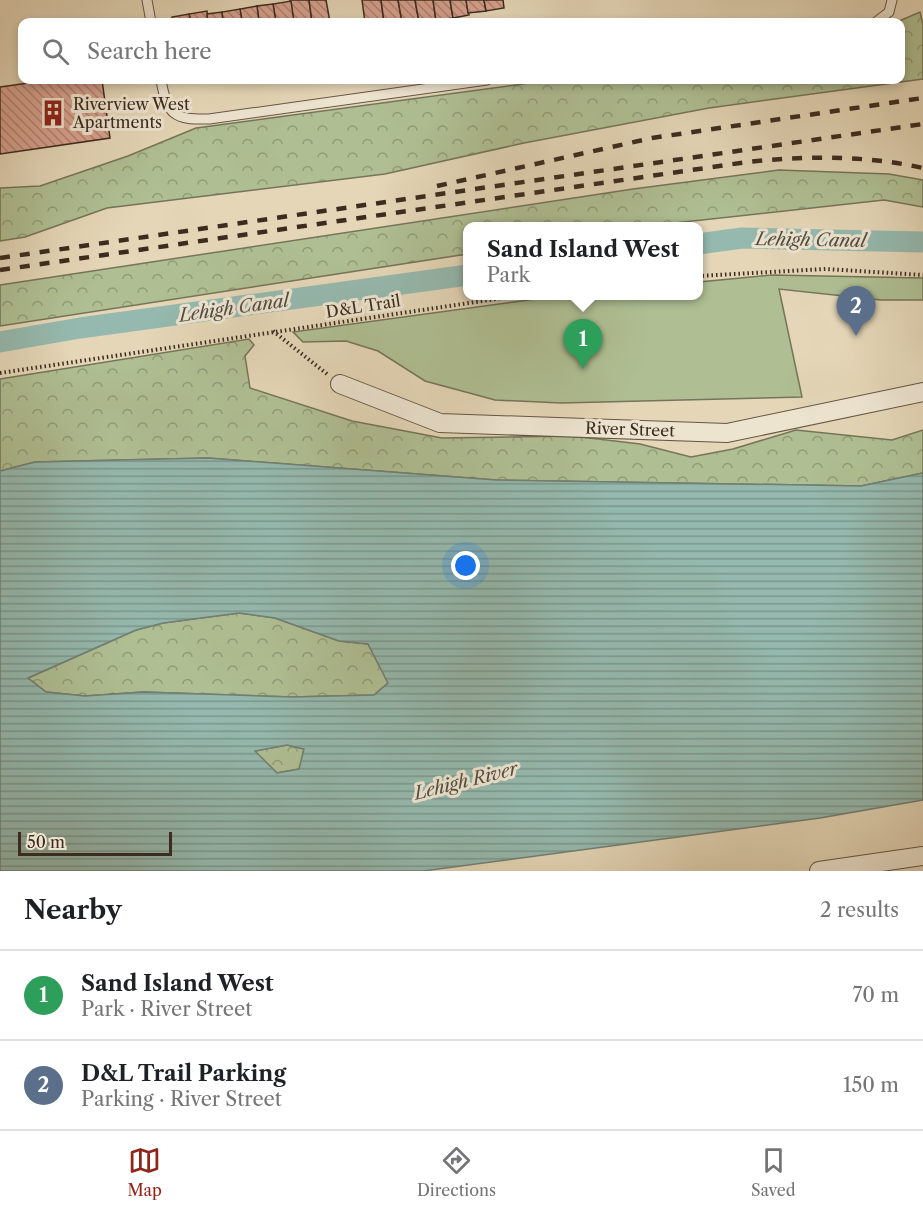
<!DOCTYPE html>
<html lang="en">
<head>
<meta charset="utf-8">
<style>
  body { margin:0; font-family:"Libre Caslon Text",serif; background:#f2f2f2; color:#202124 }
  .scale { position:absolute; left:18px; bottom:15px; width:154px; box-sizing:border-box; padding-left:6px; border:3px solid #3c2b1f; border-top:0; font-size:16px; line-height:21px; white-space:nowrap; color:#3c2b1f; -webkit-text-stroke:4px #ede4d0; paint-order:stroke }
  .you { position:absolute; left:466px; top:566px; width:21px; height:21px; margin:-15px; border:4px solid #fff; border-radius:50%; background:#1a73e8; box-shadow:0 0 0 9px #1a73e833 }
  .badge { display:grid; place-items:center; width:39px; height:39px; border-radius:50%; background:#8f2418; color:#fff; font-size:20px; font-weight:700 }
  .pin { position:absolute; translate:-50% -50px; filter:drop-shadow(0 2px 3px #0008) }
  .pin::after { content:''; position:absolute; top:32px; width:21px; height:18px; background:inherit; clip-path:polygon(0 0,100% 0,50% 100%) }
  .popup { position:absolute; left:463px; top:222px; width:240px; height:78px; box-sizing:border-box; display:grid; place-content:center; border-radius:12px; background:#fff; filter:drop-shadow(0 2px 4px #0005); font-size:20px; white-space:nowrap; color:#757577 }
  .popup b { font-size:22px; color:#202124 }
  .popup::after { content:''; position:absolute; left:50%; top:100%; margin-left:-12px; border:12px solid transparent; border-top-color:#fff }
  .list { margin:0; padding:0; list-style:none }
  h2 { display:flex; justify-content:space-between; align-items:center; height:78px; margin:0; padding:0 24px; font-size:26px }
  h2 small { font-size:20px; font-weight:400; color:#757577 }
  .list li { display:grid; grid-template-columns:39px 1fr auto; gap:18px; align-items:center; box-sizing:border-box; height:90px; padding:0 24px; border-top:2px solid #e0e0e0 }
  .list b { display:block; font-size:22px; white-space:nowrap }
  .list p { margin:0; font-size:20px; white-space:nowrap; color:#757577 }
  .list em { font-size:20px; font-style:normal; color:#757577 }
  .icon { flex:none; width:33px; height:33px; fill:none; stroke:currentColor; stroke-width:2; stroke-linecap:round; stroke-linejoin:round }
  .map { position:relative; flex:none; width:923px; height:871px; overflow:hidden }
  .search { position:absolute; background:#fff; box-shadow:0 3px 9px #0003; left:18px; right:18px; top:18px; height:66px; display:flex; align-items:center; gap:15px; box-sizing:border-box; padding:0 21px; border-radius:12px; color:#757577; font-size:22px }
  .sheet { height:258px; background:#fff }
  nav { display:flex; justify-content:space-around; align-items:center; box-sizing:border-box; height:84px; border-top:2px solid #e0e0e0; background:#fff; font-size:16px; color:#757577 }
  nav a { display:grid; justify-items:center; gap:3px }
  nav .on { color:#8f2418 }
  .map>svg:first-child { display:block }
  .grass { fill:#afbf93; stroke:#767559; stroke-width:1.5 }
  .forest { fill:url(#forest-crowns); stroke:#767559; stroke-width:1.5 }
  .water { fill:url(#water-rules); stroke:#718075; stroke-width:1.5; fill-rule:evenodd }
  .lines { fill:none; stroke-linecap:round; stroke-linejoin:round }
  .canal { stroke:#95b9ae; stroke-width:21 }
  .building { fill:url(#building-back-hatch); stroke:#3c2b1f; stroke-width:1.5 }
  .service-casing { stroke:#665645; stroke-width:11 }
  .minor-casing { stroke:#665645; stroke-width:20 }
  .path { stroke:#3c2b1f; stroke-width:4; stroke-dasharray:1.5 3; stroke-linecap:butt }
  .service { stroke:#ede4d0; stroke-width:9 }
  .minor { stroke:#ede4d0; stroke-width:18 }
  .rail { stroke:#3c2b1f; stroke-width:4.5; stroke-dasharray:10 10; stroke-linecap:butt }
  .labels { text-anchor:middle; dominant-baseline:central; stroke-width:6; stroke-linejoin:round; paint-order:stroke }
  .poi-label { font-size:16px; fill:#3c2b1f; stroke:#ede4d0; text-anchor:start }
  .street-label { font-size:16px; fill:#3c2b1f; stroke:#ede4d0 }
  .water-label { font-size:18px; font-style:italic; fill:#524e43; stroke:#ede4d0 }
</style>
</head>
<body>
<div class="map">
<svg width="923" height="871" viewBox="0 0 923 871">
  <defs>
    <pattern id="forest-crowns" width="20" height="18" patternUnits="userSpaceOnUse" patternTransform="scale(1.5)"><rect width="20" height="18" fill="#afbf93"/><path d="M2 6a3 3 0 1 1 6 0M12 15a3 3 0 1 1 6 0" fill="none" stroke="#909b77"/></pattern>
    <pattern id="water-rules" width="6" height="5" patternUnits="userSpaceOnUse" patternTransform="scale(1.5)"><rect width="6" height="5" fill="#95b9ae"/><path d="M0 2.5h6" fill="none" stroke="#7b978d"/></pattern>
    <pattern id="building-back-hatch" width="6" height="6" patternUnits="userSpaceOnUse" patternTransform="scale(1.5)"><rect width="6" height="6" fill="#d7a18e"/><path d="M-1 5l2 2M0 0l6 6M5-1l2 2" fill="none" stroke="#b08373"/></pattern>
  </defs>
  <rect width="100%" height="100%" fill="#e4d6b7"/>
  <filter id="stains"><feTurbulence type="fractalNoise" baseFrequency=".00333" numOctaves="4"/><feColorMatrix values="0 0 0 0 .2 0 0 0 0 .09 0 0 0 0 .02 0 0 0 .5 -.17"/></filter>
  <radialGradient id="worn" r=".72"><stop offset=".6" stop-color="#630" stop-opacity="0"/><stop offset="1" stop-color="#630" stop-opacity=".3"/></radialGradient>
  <path class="grass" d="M772,275L923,278V300H881L779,289L802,397L561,403L495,400L425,381L378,351L346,341L303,342L293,332L557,296H698L699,282Z"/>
  <g class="forest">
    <path d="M920,12L923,25V79L709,108L524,143L385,174L107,208L25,237L0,241V188L40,186L128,156L196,128L552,80H900V22H897Z"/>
    <path d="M779,170L889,174L923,180V207L884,200L647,226H468L467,254L0,326V285L633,189Z"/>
    <path d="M249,339L254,345L245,356L250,388L352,421L442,438L573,436L640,444L691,457L733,449L796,430L892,440L923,430V473L861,486L496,480L208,458L35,462L0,471V379Z"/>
    <path d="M239,613L275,618L339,641L368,644L388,683L374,695L292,697L143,692L85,696L46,692L28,678L136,630L163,623Z"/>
    <path d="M287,745L304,749L300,769L277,773L254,751Z"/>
  </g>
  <path class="water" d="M208,458L496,480L861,486L923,473V800L820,818L423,871H0V471L35,462ZM239,613L275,618L339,641L368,644L388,683L374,695L292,697L143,692L85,696L46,692L28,678L136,630L163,623ZM287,745L304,749L299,769L277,773L255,751Z"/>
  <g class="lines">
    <g class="canal">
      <path d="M698,244L742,238L923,242"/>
      <path d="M0,342L80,328L468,275"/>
    </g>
  </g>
  <g class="building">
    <path d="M290,0H309L312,22H294Z"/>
    <path d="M309,0H326L330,22H312Z"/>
    <path d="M362,0H381L384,22H365Z"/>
    <path d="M381,0H398L402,22H384Z"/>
    <path d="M398,0H415L419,22H402Z"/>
    <path d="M415,0H433L436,21L419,22Z"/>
    <path d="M433,0H450L453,18L436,21Z"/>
    <path d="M450,0H466L469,15L453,18Z"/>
    <path d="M466,0H484L486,11L468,13Z"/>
    <path d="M484,0H503L504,8L486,11Z"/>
    <path d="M291,1L294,22H276L273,4Z"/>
    <path d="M273,4L276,22H259L257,6Z"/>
    <path d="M257,6L259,22H242L240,9Z"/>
    <path d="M240,9L242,22H223L222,12Z"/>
    <path d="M207,11L208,22H191L189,14Z"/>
    <path d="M222,12L223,22H208L207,14Z"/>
    <path d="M189,14L191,22H173L172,17Z"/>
    <path d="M102,80L110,138L0,154V87L50,80Z"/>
  </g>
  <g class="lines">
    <g class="service-casing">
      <g id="service">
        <path d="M147,0L151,22"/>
        <path d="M876,22L889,12L892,0"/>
        <path d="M161,80C167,115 174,120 209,119L487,80"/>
      </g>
    </g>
    <g class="minor-casing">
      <g id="minor">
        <path d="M340,384L440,423L727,433L923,392"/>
        <path d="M819,871L923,856"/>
      </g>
    </g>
    <g class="path">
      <path d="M698,276L826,269L923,275"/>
      <path d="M273,331L327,374"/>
      <path d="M0,373L516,296"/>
    </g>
    <use href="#service" class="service"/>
    <use href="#minor" class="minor"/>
    <g class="rail">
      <path d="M437,186L652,138L923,98"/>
      <path d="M0,258L923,124"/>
      <path d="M0,270L747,162C806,156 865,155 923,168"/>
    </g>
  </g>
  <defs>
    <g id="building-bare" transform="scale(2.07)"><path d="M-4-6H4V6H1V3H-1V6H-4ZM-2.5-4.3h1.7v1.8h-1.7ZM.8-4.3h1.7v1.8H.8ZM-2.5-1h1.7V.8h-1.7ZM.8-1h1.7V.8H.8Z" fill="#8f2418" stroke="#ede4d0" stroke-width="2.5" paint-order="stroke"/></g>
  </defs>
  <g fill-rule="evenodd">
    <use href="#building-bare" x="53" y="113"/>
  </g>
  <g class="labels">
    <g class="poi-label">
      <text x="73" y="104">Riverview West<tspan x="73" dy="18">Apartments</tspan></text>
    </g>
    <g class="street-label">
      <text transform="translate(363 306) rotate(-9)">D&amp;L Trail</text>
      <text transform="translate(630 429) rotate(2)">River Street</text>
    </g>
    <g class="water-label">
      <text transform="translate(811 240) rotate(1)">Lehigh Canal</text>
      <text transform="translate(234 308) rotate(-8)">Lehigh Canal</text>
      <text transform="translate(466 781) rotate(-14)">Lehigh River</text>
    </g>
  </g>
  <rect width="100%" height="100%" filter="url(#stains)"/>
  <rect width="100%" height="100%" fill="url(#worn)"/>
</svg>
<div class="scale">50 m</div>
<div class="you"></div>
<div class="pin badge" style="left:583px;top:369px;background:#2e9e5b">1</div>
<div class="popup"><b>Sand Island West</b>Park</div>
<div class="pin badge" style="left:856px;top:336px;background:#5c6f8a">2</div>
<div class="search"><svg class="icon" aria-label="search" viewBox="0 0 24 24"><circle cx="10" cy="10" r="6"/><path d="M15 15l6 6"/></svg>Search here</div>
</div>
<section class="sheet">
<h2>Nearby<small>2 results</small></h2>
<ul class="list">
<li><span class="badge" style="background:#2e9e5b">1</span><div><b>Sand Island West</b><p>Park · River Street</p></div><em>70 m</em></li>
<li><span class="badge" style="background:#5c6f8a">2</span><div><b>D&amp;L Trail Parking</b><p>Parking · River Street</p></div><em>150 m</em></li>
</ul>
</section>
<nav>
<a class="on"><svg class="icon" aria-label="map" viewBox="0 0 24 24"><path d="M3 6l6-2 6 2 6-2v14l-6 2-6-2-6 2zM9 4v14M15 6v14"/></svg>Map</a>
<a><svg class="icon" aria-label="directions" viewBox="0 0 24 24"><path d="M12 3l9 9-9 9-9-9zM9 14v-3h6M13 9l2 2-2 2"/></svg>Directions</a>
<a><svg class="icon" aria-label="saved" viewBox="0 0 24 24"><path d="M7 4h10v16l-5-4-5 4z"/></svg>Saved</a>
</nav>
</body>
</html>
